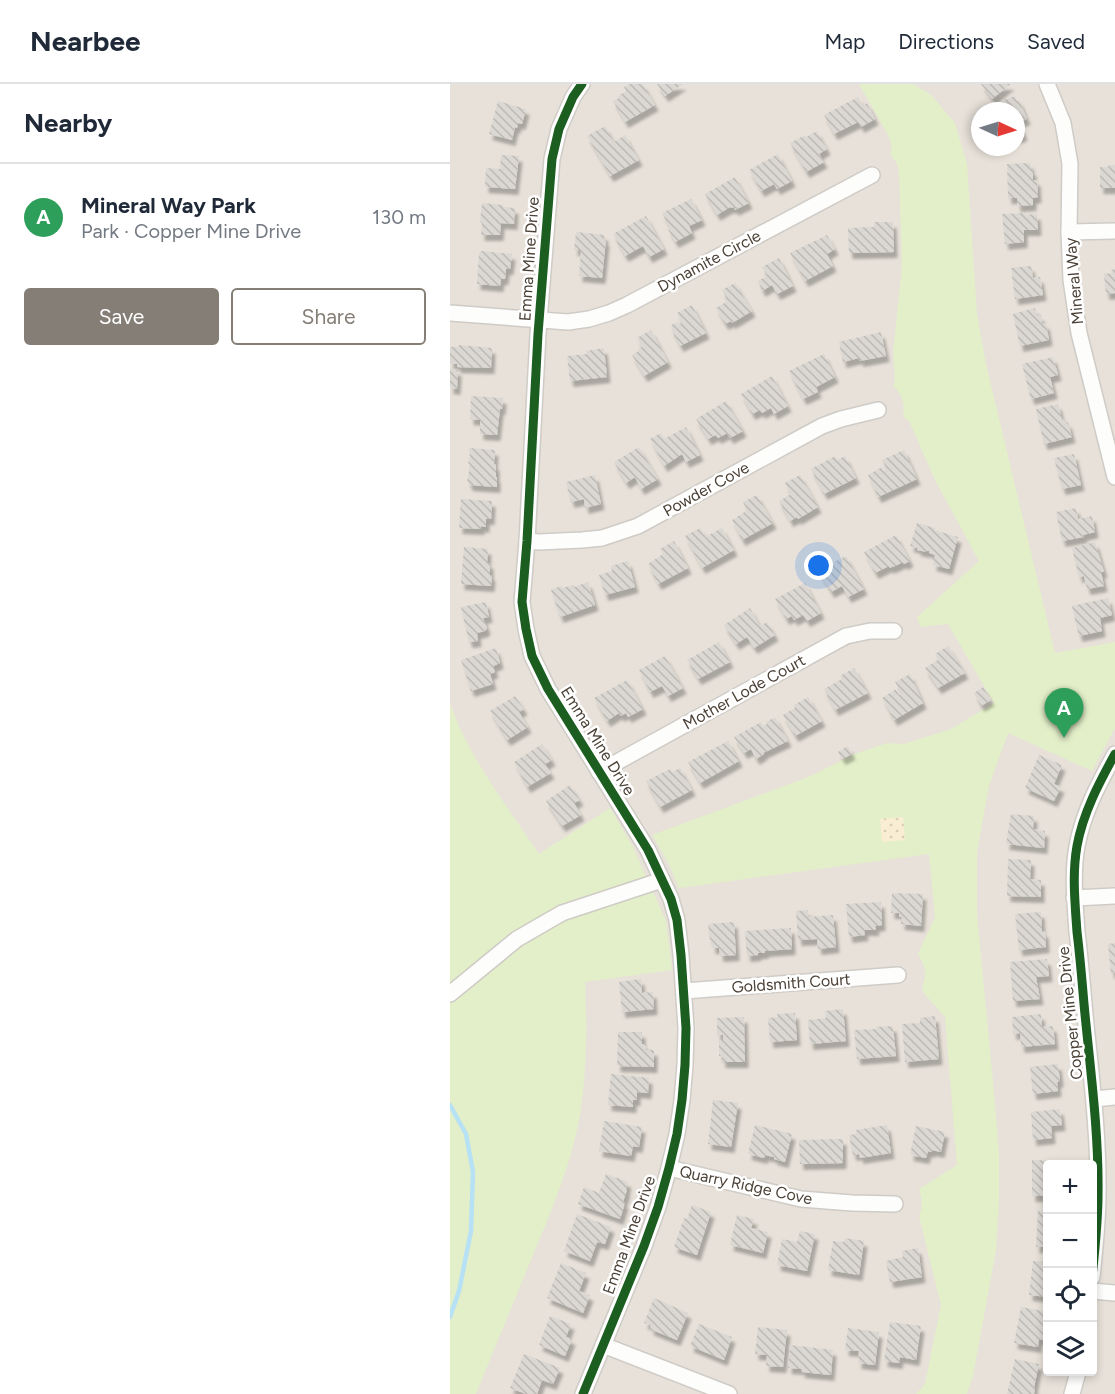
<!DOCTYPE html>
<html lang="en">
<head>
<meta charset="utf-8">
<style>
  body { margin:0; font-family:Figtree,sans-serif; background:#f2f2f3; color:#1f2937 }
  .controls { position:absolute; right:18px; bottom:18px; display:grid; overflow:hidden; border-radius:6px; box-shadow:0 3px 9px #0003 }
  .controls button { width:54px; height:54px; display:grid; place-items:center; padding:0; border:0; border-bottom:2px solid #e0e1e3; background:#fff; color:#1f2937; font:30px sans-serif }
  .compass { position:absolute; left:521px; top:18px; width:54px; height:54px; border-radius:50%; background:#fff; box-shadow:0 3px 9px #0003; rotate:94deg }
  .you { position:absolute; left:369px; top:482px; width:21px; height:21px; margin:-15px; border:4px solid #fff; border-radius:50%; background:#1a73e8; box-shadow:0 0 0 9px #1a73e833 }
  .badge { display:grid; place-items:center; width:39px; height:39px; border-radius:50%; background:#857e76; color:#fff; font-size:20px; font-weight:700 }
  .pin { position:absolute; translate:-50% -50px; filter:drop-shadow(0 2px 3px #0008) }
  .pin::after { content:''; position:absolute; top:32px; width:21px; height:18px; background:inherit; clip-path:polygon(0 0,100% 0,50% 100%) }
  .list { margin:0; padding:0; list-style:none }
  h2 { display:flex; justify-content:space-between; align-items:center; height:78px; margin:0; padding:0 24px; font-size:26px }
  h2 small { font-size:20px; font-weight:400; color:#747a83 }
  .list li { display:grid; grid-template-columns:39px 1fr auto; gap:18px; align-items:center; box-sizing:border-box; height:108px; padding:0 24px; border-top:2px solid #e0e1e3 }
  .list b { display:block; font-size:22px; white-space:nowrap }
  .list p { margin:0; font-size:20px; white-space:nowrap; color:#747a83 }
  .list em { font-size:20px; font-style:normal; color:#747a83 }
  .actions { display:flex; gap:12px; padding:18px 24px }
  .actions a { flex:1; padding:14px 0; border:2px solid #857e76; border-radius:6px; text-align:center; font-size:21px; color:#857e76 }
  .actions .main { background:#857e76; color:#fff }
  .icon { flex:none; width:33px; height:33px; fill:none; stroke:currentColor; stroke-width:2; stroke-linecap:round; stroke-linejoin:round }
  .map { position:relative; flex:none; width:665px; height:1310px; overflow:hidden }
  header { display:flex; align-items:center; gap:36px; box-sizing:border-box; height:84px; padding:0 30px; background:#fff; border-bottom:2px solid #e0e1e3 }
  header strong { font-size:28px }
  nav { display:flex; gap:33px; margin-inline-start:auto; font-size:21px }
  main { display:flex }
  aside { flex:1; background:#fff }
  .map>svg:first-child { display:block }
  .residential { fill:#e7e1d9; fill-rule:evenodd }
  .green { fill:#e3efc9 }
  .sand { fill:url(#sand-dots) }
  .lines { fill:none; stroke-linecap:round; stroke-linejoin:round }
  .stream { stroke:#b7e1f5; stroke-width:4.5 }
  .building { fill:url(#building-back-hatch); filter:url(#shadow) }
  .street-casing { stroke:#cfcbc6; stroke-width:18 }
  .street { stroke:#fdfdfc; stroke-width:15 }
  .cycleway-casing { stroke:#fff; stroke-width:13 }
  .cycleway { stroke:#1b5e20; stroke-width:9 }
  .labels { text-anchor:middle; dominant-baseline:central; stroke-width:5; stroke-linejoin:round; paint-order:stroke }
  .street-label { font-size:16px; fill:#4b4136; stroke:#fff }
</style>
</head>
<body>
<header>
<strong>Nearbee</strong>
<nav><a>Map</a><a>Directions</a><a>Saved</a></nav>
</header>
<main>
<aside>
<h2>Nearby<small></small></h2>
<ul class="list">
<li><span class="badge" style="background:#2e9e5b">A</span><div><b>Mineral Way Park</b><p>Park · Copper Mine Drive</p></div><em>130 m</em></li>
</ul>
<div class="actions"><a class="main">Save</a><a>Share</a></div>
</aside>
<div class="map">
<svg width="665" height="1310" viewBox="0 0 665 1310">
  <defs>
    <pattern id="sand-dots" width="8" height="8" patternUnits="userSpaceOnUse" patternTransform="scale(1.5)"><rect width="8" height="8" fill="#f9eed4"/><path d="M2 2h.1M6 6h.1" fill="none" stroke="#d7cdb7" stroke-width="1.8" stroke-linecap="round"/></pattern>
    <pattern id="building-back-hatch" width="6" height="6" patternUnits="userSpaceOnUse" patternTransform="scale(1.5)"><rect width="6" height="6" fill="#dbd7d2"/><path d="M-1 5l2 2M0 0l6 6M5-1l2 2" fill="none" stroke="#bdbab5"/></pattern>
    <filter id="shadow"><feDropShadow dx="3.5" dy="6" stdDeviation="1.5" flood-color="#0004"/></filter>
  </defs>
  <rect width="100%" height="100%" fill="#f2f0ec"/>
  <path class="residential" d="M0,0H665V1310H0ZM530,27H566V63H530ZM598,1080H642V1288H598Z"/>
  <g class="green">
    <path d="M409,0H463L481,11L505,39L517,80L527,230L536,280L605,569L665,558V644L642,687L558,649L539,702L527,768V830L544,1009L549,1070V1117L546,1166L523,1292L517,1310H466L475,1300L491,1221L469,1132C473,1123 472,1114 469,1105L507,1081L495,933L473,908C472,902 474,899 475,893C476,884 472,877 468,870L485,833L479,770L229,804L218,778L202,751L361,692L404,670L437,659L454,660L501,645L544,619L498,540L470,543L467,533L529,477L485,396L459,337L453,333C455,320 453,311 443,302L445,296L443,268L452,183L449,88L447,79L440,70L442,63L439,53Z"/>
    <path d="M0,619C18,673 58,723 89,770L160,724L182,761L216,837L222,886L135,898C137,943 137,986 130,1031C122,1076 105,1119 87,1161C67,1211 46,1260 26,1310H0Z"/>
  </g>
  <path class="sand" d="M453,733L455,756L432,758L430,735Z"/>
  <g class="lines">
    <path class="stream" d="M0,1021L16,1050L23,1088L21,1147L9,1207L0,1233"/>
  </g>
  <g class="building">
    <path d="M180,0H193L205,21L175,38L163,17L169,14L168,12L176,7L174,3Z"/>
    <path d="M207,0H233L215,12Z"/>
    <path d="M531,0H561L542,15Z"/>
    <path d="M565,12L567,17L569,16L577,35L569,38L574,51L566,54V27H541L553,22L551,17Z"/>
    <path d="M408,13L413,22L417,19L425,35L411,43L408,38L384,50L374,31Z"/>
    <path d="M48,17L76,25L72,40L68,39L67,44L65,43L62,56L39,50Z"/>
    <path d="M155,42L164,58L175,51L189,76L160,92L137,52Z"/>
    <path d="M367,47L377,65L369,70L374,78L356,88L340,59L355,51L356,53Z"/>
    <path d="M328,70L342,97L327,105L324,100L311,107L299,86Z"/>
    <path d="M51,71L69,72L65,105L35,103L36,84L50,85Z"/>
    <path d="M580,79L581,86H583V96H587L588,113L583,114V121L567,122V114H558L557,80Z"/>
    <path d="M659,81H665V104H650V83H658Z"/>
    <path d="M285,93L299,119L285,126L284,123L281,124L280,123L267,131L255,110Z"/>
    <path d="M241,115L252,136L239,142L242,149L225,158L218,145L220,144L212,129Z"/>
    <path d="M32,119L53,121V123L65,124L64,140L51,139L50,151H31L32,140L30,137Z"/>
    <path d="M575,129V131L587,130L588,146H574V158L555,160L552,130Z"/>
    <path d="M196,132L214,165L199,173L193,162L175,172L163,150Z"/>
    <path d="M424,138H443L444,168L399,169L398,144L424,143Z"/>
    <path d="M126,148L155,151L154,156H156L152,194L129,192L131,166H124Z"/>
    <path d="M377,151L385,165L377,170L383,182L355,197L340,169Z"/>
    <path d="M31,167L62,170L60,185H56L55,195H51L50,202L27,200L29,170Z"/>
    <path d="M329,174L343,202L327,210L322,201L312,207L308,197L317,192L312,183Z"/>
    <path d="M581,182L583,194L590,193L593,211L565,215L561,184Z"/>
    <path d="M665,185V209L656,210L654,190L662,189L661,186Z"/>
    <path d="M285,199L302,227L282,239L281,237L275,240L266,224L278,217L272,206Z"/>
    <path d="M242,221L256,249L230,262L221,245L222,244L221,241L228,238L229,240L232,239L227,229Z"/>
    <path d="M585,224L587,232L591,231L592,240L596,239L599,256L570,262L563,230Z"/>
    <path d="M201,246L218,278L194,292L182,271L189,267L188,265L192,263L187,254Z"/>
    <path d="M431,248L436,272L410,277L409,274L393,278L389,258Z"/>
    <path d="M9,261L42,264L41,284L7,283V280L0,279V263H8Z"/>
    <path d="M154,264L157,293L120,297L117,272L137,270L136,267Z"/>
    <path d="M374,270L385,293L366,303L368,308L353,315L339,287Z"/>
    <path d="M603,273L608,291L600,293L604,309L581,315L572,280Z"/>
    <path d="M0,285L8,286L7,305L0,304Z"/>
    <path d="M322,292L338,322L324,330L321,324L312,329L310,326L302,330L291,310Z"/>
    <path d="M21,312L53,314L52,325H50L47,351L30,350V336L20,335Z"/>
    <path d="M276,317L293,347L280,354L277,349L268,354L266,351L258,355L246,335Z"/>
    <path d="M608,320L612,336L614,335L615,339L618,338L622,353L594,360L586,325Z"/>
    <path d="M236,343L250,371L236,378L232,370L214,382L200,355L211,349L214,355Z"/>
    <path d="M189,363L208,395L191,405L185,393L176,399L164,378Z"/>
    <path d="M19,364L45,366L44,380L46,381V393H47V403L19,401V398H17L20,381L18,379L20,373Z"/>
    <path d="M454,366L467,395L428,413L418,391L432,383L434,387L437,385L432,376Z"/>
    <path d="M624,370L631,401L612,405L604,374Z"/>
    <path d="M385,372L387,376L395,372L406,394L374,410L361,385Z"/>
    <path d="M145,391L151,420L135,424L134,415L121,418L116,398Z"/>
    <path d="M350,391L368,423L348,435L347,433L340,437L329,417L341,410L335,399Z"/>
    <path d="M307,411L323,439L292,456L282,436L296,427L298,431L299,430L293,418Z"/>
    <path d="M11,415L42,417L41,435H36V443L31,442V445L9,444Z"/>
    <path d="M626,424L628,435L642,432L645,448L633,451L634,453L612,457L606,428Z"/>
    <path d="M467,439L485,444L484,446L508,453L499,485L483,481L485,471L479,469V467H477V468L467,466L468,464L460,462Z"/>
    <path d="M250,444L255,453L272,444L284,466L252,484L235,452Z"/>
    <path d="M446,451L460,477L454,480L453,478L443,483V482L440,484L439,482L425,489L414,468Z"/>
    <path d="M224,457L238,484L208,500L198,480L213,470L210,465Z"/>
    <path d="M645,458L654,488H651L654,502L637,505L634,492L629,493L622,464Z"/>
    <path d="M14,463L38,465L37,479H40V491H42L41,502L11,500Z"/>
    <path d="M396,472L414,505L398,513L392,502L381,508L369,488L381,482L380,480Z"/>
    <path d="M178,477L185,503L155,511L149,491L162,487L161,482Z"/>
    <path d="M138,498L145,521L110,533L101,506L111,502L112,504L123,501L124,503Z"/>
    <path d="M355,499L371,529L357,537L353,531L344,536L342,532L336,535L325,515Z"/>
    <path d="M658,514L662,531L650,534L652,547L629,552L622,522Z"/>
    <path d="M36,518L39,533L33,534L37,544L35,547L27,549L28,557L19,558L11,523Z"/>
    <path d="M300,524L310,542L317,538L325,551L304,564L297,553L286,560L274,541Z"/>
    <path d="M269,558L280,578L248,595L237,576Z"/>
    <path d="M498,562L515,589L488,604L475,584L488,576L485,570Z"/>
    <path d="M46,564L50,579L43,582L45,588L40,590L43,600L21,607L11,576Z"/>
    <path d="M215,572L233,604L218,612L212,602L200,608L189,586Z"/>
    <path d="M404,584L418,609L385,626L374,605L392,595L390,592Z"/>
    <path d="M460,590L473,619L444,636L432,614L446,605L449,611L452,609L445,598Z"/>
    <path d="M177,596L193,625L178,633L176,629L171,632L169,629L157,637L144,614Z"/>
    <path d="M533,603L541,616L531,622L524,609Z"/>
    <path d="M65,612L74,625L69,628L78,643L57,656L40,627Z"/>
    <path d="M358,613L372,637L345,652L333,631L345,624L344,621Z"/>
    <path d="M325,633L338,657L313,669L314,670L306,675L301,665L294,669L284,653L311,638L313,642L317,640L316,638Z"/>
    <path d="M278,657L289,677L250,699L238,678Z"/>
    <path d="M92,660L102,676L95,680L101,689L77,703L64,678Z"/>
    <path d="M398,662L402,670L392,675L388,668Z"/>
    <path d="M589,671L612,681L604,700L611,703L604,717L575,704Z"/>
    <path d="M230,684L242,706L210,723L196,697L220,685L222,688Z"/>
    <path d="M120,701L130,716L124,719L131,731L112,742L96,717Z"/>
    <path d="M561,730L584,732L583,745L595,747L594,764L556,760Z"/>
    <path d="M558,775L581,776L580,795L591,796V813L557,812Z"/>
    <path d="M442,809L473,810L471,842L451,840L452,833H449V829H441Z"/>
    <path d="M431,818L432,841L425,842L426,846H414L415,851L399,853L396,820Z"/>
    <path d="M358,826V833L383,831L386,863L368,865L367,855L348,856L346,827Z"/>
    <path d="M591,828L592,848L595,847L596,863L569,866L565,830Z"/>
    <path d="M284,838L286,871L270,872L269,864H262V856L260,857L258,840Z"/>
    <path d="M341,844L342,865L315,867V869H308V871L297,872L295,847Z"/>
    <path d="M665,859V888L661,889L658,860Z"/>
    <path d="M597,875L599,892L586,893L590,915L563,917L560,878Z"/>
    <path d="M191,895L192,909L203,908L204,925L172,928L169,898Z"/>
    <path d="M393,925L396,957L360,960L358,936L376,934L375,927Z"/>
    <path d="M345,929L347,956L320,958L318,934L328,933L327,930Z"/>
    <path d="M591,930L592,943L603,942L605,960L571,963L570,949L563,950L562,933Z"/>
    <path d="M485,932L489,975L455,978L452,940L470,939V934Z"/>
    <path d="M294,933L295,978H272V972H269V956H273V951H267V934Z"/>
    <path d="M443,942L446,972L407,975L404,946L426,945V943Z"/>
    <path d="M168,948H192V960H196V966H204V983L167,982Z"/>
    <path d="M608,980L610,997L607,998L608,1007L583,1010L580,983Z"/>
    <path d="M161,990L199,994L198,1009L187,1008V1016H183V1023L158,1021Z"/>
    <path d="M263,1016L288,1019L281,1063L258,1060Z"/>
    <path d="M610,1025L612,1041L601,1042L602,1054L583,1056L581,1028Z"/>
    <path d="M154,1037L192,1043L189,1063L183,1062L181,1072L149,1067Z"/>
    <path d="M305,1041L342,1050L335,1078L324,1075V1073L315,1071L314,1074L298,1070Z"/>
    <path d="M437,1041L441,1069L410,1074L409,1070L403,1071L399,1051L406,1050V1046Z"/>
    <path d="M466,1042L495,1048L491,1068L482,1066L481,1068L478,1067L476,1074L460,1071Z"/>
    <path d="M393,1055V1079L350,1080L349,1056Z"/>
    <path d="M582,1076L616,1077V1080H598V1112H582Z"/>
    <path d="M156,1090L178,1098L176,1106H177L173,1118L175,1119L170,1135L128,1120L134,1103L149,1109Z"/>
    <path d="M242,1121L261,1128L247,1171L224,1163L234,1134L237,1135Z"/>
    <path d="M588,1127L598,1128V1163H586Z"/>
    <path d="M127,1130L161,1143L155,1160L147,1158L140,1177L114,1167Z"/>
    <path d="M287,1131L304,1135L301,1144L318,1148L313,1169L280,1161Z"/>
    <path d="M350,1147L365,1150L357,1187L327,1181L332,1155L347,1158Z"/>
    <path d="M395,1154L414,1157L409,1191L378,1186L383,1157L394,1158Z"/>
    <path d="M468,1164L472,1193L440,1198L436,1177L453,1173L452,1167Z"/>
    <path d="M583,1177L598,1178V1213L579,1211Z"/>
    <path d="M111,1179L136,1189L129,1207L140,1211L133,1229L97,1214Z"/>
    <path d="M204,1214L238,1229L227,1256L200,1245L201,1241L194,1239Z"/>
    <path d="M571,1223L598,1228L596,1246L593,1256L589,1255L588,1263L564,1259Z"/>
    <path d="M100,1232L121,1240L116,1253L122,1255L115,1272L89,1261Z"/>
    <path d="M440,1238L471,1242L466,1276L450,1273L449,1279L434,1277Z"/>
    <path d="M249,1240L282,1253L274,1276L240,1262Z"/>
    <path d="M308,1243L337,1246L333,1283L316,1282L317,1271L305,1270Z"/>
    <path d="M398,1244L429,1248L425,1281L408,1279L409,1267L395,1266Z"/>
    <path d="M340,1261L383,1266L381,1291L351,1288L352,1285L338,1284Z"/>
    <path d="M74,1270L110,1284L103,1300L92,1296L87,1310H76L60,1304Z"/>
    <path d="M565,1275L589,1280L584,1303L585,1304L584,1310H557Z"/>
  </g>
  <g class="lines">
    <g class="street-casing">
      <g id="street">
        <path d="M132,0L123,13L109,45L102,75L88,250L77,457L72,518L76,545L82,572L98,605L198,766L221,815L227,836L231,871L236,944L235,981L232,1016L227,1050L219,1084L208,1123L194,1162L133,1310"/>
        <path d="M597,0L613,39L620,80L619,148L621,196L629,249L665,393"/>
        <path d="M619,148L665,147"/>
        <path d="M0,229L118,238L139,235L159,229L177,221L422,91"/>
        <path d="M77,457L89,458L132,456L152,454L188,442L372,342L391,335L428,326"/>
        <path d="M149,688L396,552L420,547H444"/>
        <path d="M624,814L665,812"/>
        <path d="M234,907L448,891"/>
        <path d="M0,910L67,855L112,829L212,796"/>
        <path d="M644,1015L665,1013"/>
        <path d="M219,1084L351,1115L402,1119L445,1120"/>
        <path d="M642,1193C645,1165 648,1138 648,1111C649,1047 640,984 634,920C632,896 630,872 627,848C625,819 622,790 627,762C633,729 649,699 665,670"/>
        <path d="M642,1207L665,1209"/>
        <path d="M153,1261L279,1310"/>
        <path d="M622,1310L628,1288"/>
      </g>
    </g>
    <use href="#street" class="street"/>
    <g class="cycleway-casing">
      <g id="cycleway">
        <path d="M132,0L123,13L109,45L102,75L88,250L77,457L72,518L76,545L82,572L98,605L198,766L221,815L227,836L231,871L236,944L235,981L232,1016L227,1050L219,1084L208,1123L194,1162L133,1310"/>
        <path d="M642,1193C645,1165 648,1138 648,1111C649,1047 640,984 634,920C632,896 630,872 627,848C625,819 622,790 627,762C633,729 649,699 665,670"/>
      </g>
    </g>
    <use href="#cycleway" class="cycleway"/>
  </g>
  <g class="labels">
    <g class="street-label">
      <text transform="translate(79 175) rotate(-86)">Emma Mine Drive</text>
      <text transform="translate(259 177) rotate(-28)">Dynamite Circle</text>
      <text transform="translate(624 197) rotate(-95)">Mineral Way</text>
      <text transform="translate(256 405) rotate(-29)">Powder Cove</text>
      <text transform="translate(294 608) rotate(-29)">Mother Lode Court</text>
      <text transform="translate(148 657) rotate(58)">Emma Mine Drive</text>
      <text transform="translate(341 899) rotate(-4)">Goldsmith Court</text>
      <text transform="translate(620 929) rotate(-96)">Copper Mine Drive</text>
      <text transform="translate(296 1101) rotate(12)">Quarry Ridge Cove</text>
      <text transform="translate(179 1151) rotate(-70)">Emma Mine Drive</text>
    </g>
  </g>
</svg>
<div class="controls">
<button>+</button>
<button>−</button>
<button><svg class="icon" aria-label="locate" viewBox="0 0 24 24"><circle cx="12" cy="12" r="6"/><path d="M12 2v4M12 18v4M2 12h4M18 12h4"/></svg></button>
<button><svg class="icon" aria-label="layers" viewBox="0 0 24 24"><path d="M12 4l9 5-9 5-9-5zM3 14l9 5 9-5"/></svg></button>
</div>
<svg class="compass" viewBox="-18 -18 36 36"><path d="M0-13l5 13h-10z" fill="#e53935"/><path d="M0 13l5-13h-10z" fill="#747a83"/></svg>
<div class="you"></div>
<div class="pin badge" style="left:614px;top:654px;background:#2e9e5b">A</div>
</div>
</main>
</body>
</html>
